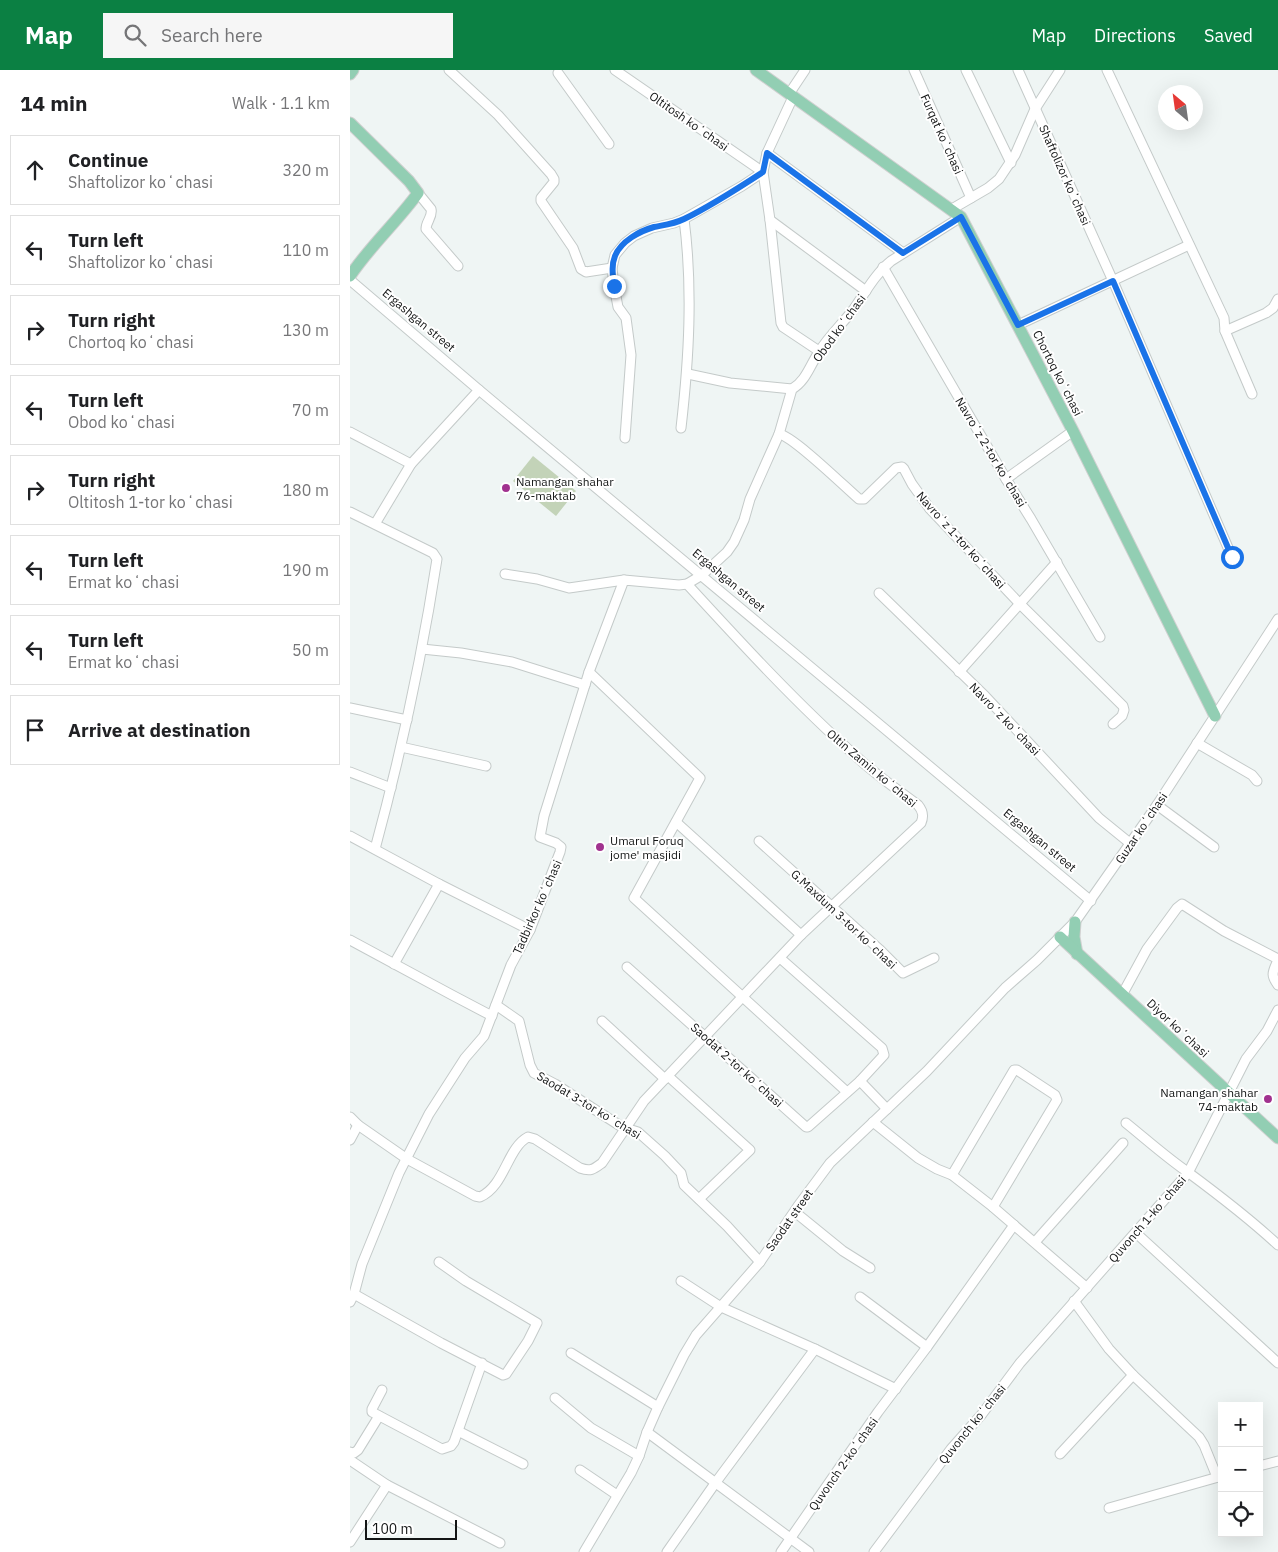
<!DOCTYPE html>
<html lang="en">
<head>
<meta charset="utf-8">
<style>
  body { margin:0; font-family:"IBM Plex Sans",sans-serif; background:#f6f6f6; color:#202124 }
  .controls { position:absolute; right:15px; bottom:15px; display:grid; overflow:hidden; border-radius:0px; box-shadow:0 5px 20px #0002 }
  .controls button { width:45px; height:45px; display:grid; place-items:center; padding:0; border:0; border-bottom:1px solid #e0e0e0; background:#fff; color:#202124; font:25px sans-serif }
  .compass { position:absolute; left:808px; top:15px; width:45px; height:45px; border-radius:50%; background:#fff; box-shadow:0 5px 20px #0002; rotate:331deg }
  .scale { position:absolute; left:15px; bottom:12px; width:92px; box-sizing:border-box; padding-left:5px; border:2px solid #131515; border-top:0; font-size:14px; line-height:18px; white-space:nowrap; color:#131515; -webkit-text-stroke:4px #fff; paint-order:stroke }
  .stop { position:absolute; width:15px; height:15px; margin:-11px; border:4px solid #1a73e8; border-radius:50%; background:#fff }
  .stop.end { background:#1a73e8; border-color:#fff; box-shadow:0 1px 5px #0008 }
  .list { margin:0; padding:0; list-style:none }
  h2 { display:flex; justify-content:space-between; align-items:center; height:65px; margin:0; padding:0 20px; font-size:21px }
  h2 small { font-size:16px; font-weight:400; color:#757577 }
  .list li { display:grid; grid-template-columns:32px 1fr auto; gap:15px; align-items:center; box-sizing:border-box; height:70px; margin:0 10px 10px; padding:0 10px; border:1px solid #e0e0e0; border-radius:0px }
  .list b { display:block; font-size:19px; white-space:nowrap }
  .list p { margin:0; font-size:16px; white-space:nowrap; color:#757577 }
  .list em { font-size:16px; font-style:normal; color:#757577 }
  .icon { flex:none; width:28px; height:28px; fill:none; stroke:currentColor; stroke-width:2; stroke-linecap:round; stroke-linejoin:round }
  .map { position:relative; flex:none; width:928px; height:1482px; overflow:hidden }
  header { display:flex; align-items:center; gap:30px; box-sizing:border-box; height:70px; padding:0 25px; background:#0b8043; color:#fff }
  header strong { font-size:24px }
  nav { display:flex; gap:28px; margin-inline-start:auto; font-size:18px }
  .search { width:350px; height:45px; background:#f6f6f6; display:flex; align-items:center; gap:12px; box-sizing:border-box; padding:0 18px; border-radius:0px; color:#757577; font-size:19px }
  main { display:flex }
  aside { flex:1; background:#fff }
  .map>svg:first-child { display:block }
  .green { fill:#c3d3b8 }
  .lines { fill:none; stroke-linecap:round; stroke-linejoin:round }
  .minor-casing { stroke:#c4cac9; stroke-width:11 }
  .major-casing { stroke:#d0d0d0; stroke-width:13 }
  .minor { stroke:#fff; stroke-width:9 }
  .major { stroke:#92ceb3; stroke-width:11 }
  .route { stroke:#1a73e8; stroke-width:6 }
  .poi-dot { fill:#a1328f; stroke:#fff; stroke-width:2 }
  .labels { text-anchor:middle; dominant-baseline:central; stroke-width:4; stroke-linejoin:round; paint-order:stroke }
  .street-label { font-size:12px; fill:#131515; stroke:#fff }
  .poi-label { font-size:12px; fill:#131515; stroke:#fff; text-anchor:start }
</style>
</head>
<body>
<header>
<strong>Map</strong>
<div class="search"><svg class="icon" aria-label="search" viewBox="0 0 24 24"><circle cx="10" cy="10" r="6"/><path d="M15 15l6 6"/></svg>Search here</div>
<nav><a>Map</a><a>Directions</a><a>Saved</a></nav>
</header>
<main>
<aside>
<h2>14 min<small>Walk · 1.1 km</small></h2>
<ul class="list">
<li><svg class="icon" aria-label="ahead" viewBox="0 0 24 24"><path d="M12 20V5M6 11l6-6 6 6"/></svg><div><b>Continue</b><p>Shaftolizor koʻchasi</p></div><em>320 m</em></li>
<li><svg class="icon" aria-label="left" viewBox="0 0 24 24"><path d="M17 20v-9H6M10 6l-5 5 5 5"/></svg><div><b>Turn left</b><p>Shaftolizor koʻchasi</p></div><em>110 m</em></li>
<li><svg class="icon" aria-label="right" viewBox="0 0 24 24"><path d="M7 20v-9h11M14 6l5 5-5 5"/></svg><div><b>Turn right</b><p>Chortoq koʻchasi</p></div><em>130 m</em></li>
<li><svg class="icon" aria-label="left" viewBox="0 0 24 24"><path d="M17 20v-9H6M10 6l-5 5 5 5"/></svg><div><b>Turn left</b><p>Obod koʻchasi</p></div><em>70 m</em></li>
<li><svg class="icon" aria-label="right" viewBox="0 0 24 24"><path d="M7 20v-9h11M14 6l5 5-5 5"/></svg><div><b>Turn right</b><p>Oltitosh 1-tor koʻchasi</p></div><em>180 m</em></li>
<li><svg class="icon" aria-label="left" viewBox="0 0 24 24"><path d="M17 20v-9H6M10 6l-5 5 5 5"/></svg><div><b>Turn left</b><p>Ermat koʻchasi</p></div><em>190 m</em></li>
<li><svg class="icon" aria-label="left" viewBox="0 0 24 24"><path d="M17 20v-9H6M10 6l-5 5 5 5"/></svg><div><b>Turn left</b><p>Ermat koʻchasi</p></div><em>50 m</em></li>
<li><svg class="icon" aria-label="arrive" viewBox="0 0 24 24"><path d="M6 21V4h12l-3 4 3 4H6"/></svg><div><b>Arrive at destination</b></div></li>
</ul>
</aside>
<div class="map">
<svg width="928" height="1482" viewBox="0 0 928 1482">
  <rect width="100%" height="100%" fill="#eff5f4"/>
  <path class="green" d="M183,386L226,421L206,446L163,411Z"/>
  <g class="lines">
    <g class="minor-casing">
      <g id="minor">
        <path d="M99,0L148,45L201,104L204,109V112L191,128V131L223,178L231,199L236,202L262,198"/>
        <path d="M265,0L413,102L420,150L431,253L433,257L469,281"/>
        <path d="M564,0L621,128"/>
        <path d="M616,0L661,93"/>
        <path d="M668,0L763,211L882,487"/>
        <path d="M757,0L874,248L875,261L902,324"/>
        <path d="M208,3L259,74"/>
        <path d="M439,24L455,0"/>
        <path d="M417,83L553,183"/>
        <path d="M68,123L81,139C83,147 76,151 76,159L108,196"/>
        <path d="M602,139L638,118L649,109L665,85L685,39L710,0"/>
        <path d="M420,150L516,221"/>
        <path d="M533,197L656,409L681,449L750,567"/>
        <path d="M0,210L129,320L741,831"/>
        <path d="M668,255L839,175"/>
        <path d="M875,261L916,243L923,238L928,229"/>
        <path d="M338,304L380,313L442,319"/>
        <path d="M331,358C339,288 343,219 334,149"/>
        <path d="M0,362L61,394"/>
        <path d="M429,364C443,366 495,417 509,429H514L546,398L552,397L554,399L562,414L580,439L670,534L773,636L774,640L772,646L763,654"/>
        <path d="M275,368L281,285L276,248L268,237L264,216L262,198L265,185L275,173L284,166L302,158L324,153L334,149L392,116L413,102L417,83L443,27"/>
        <path d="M656,409L723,361"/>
        <path d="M0,442L83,483L87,489C72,587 51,683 25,779"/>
        <path d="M25,454L61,394L129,320"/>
        <path d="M155,504L187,509L219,518L274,510"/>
        <path d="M529,523L635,626L749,748L781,774"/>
        <path d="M72,579L111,583L162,592L235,615"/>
        <path d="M239,602L350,708L284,828L497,1022"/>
        <path d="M609,602L707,492"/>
        <path d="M0,638L57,650"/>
        <path d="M847,673L902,705L907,711"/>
        <path d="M51,677L136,696"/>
        <path d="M0,702L41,718"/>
        <path d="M807,735L864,777"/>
        <path d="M326,752L451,865"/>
        <path d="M0,766L89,814L180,860"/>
        <path d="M409,771L529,879L553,903L584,888"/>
        <path d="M0,870L102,925L142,946"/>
        <path d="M928,890C923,902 920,904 928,915"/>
        <path d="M44,894L89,814"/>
        <path d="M277,897L456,1057H458L510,1011L534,985L532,978L430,888"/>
        <path d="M772,925L797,879L827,838L832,834L874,861L928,889"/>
        <path d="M146,935L169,951L180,995L184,1003L205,1014L272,1057L288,1062L315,1086L331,1103L334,1115L377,1156L410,1192"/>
        <path d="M252,951L315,1009"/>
        <path d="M318,1006L400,1080L349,1129"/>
        <path d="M510,1011L537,1039"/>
        <path d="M0,1047L8,1055L57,1089L125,1126L130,1127C155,1116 157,1078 178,1067L185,1069L230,1098C241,1102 244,1099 252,1093L294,1031L451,865L571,753C574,746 573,741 568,735C548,720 526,705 508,688C447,634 392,574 337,514"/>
        <path d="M523,1052L568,1088L587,1099L602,1105L643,1137L737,1218"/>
        <path d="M776,1053C797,1070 817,1088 839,1103C870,1126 900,1149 928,1175"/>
        <path d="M0,1070L8,1055"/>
        <path d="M602,1105L664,1000H667L705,1025L707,1030L643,1137"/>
        <path d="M445,1142L493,1181L520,1198"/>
        <path d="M786,1163L928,1293"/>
        <path d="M685,1172L773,1073"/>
        <path d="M331,1211L371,1237L465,1279L546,1319"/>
        <path d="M4,1224L91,1273L153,1305L156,1304L178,1271L187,1253L116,1211L89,1192"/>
        <path d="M510,1227L577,1277"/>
        <path d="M724,1231L759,1279L783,1305L849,1367L854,1375L867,1407"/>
        <path d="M0,1232L4,1224L12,1194L49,1103L79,1044L115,988L134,966L161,895L180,860L210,782L211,777L206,773L190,767L194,746L239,602L274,510L329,515L337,514L352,505L377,482L384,472L394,450L400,429L429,364L442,319C456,311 460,295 469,282C478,267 492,254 503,240C515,223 525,204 541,191L611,147"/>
        <path d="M221,1283L308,1337"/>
        <path d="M32,1320L22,1339V1342L92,1379L101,1376L104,1372L132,1293"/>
        <path d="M205,1328L241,1358L289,1386"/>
        <path d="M108,1361L173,1394"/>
        <path d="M297,1362L459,1482"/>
        <path d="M0,1382L4,1383L8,1380L29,1346"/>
        <path d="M710,1384L783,1305"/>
        <path d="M0,1390L37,1415L150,1473"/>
        <path d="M909,1396L928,1391"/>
        <path d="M230,1400L267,1425"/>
        <path d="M759,1438L872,1406"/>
        <path d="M0,1472L37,1415"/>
        <path d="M234,1482L281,1403L289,1386L297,1362L308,1337L334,1285L346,1265L410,1192L448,1136L480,1093L577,1001L655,918L687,890L725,852L807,735L928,549"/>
        <path d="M317,1482L366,1412L465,1279"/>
        <path d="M431,1482L528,1342L577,1277L664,1155"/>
        <path d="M524,1482L601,1379L632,1344L670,1293L838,1103L896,989L917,961L928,940"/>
      </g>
    </g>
    <g class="major-casing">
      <g id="major">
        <path d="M406,0L611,147L723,361L865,646"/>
        <path d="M0,4L3,0"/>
        <path d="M0,53L59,111L68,123C47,152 20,176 0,206"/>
        <path d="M725,852L724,867L727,884"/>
        <path d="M710,867L928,1068"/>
      </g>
    </g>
    <use href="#minor" class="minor"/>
    <use href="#major" class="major"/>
  </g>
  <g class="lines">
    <path class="route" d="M264,216C263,206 261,196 265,186C271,171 290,161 304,157C314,155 324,154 334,149C361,136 387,119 413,102L417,83L553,183L611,147L668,255L763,211L882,487"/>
  </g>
  <g class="poi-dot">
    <circle cx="156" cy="418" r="5"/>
    <circle cx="250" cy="777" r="5"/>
    <circle cx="918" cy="1029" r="5"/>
  </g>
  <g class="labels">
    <g class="street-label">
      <text transform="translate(339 51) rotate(35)">Oltitosh koʻchasi</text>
      <text transform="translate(592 64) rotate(66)">Furqat koʻchasi</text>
      <text transform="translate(715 105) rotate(66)">Shaftolizor koʻchasi</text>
      <text transform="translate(69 250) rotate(40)">Ergashgan street</text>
      <text transform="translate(489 258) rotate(-54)">Obod koʻchasi</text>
      <text transform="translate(708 303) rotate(63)">Chortoq koʻchasi</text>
      <text transform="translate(641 382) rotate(59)">Navroʻz 2-tor koʻchasi</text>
      <text transform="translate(611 470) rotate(48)">Navroʻz 1-tor koʻchasi</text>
      <text transform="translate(379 510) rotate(40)">Ergashgan street</text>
      <text transform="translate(655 649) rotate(46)">Navroʻz koʻchasi</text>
      <text transform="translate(522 698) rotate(40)">Oltin Zamin koʻchasi</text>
      <text transform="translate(791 758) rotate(-56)">Guzar koʻchasi</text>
      <text transform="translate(690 770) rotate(40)">Ergashgan street</text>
      <text transform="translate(187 837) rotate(-66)">Tadbirkor koʻchasi</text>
      <text transform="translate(494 849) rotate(43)">G.Maxdum 3-tor koʻchasi</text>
      <text transform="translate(828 958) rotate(43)">Diyor koʻchasi</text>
      <text transform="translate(387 995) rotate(42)">Saodat 2-tor koʻchasi</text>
      <text transform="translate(239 1035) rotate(31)">Saodat 3-tor koʻchasi</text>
      <text transform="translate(797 1149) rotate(-49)">Quvonch 1-koʻchasi</text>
      <text transform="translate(439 1150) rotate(-55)">Saodat street</text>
      <text transform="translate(622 1354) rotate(-51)">Quvonch koʻchasi</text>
      <text transform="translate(493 1394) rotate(-55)">Quvonch 2-koʻchasi</text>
    </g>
    <g class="poi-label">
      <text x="166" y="411">Namangan shahar<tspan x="166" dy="14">76-maktab</tspan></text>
      <text x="260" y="770">Umarul Foruq<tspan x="260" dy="14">jome' masjidi</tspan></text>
      <text x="908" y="1022" text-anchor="end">Namangan shahar<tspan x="908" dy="14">74-maktab</tspan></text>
    </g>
  </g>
</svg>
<div class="controls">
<button>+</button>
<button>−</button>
<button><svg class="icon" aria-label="locate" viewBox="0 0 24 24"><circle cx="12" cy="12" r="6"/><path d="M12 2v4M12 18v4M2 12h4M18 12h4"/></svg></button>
</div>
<svg class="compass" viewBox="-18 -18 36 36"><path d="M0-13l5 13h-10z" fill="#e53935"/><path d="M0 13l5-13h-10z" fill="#757577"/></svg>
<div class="scale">100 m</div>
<div class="stop" style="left:882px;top:487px"></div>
<div class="stop end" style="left:264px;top:216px"></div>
</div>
</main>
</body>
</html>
